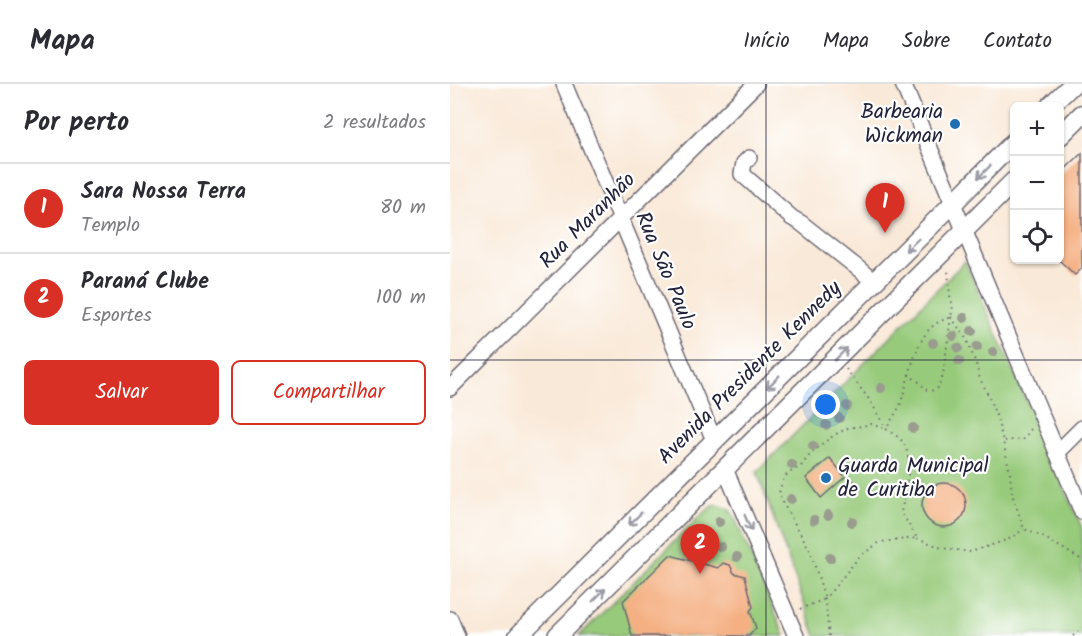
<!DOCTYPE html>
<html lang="pt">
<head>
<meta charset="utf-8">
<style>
  body { margin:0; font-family:Kalam,sans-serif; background:#f2f2f3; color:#2b2b33 }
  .controls { position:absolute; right:18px; top:18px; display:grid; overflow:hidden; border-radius:9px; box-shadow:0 2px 4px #0004 }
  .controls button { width:54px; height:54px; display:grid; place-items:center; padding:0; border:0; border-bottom:2px solid #e1e1e2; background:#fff; color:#2b2b33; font:30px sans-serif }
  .you { position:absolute; left:376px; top:321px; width:21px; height:21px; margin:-15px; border:4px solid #fff; border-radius:50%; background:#1a73e8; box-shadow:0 0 0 9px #1a73e833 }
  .badge { display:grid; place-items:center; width:39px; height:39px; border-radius:50%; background:#d93025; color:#fff; font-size:20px; font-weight:700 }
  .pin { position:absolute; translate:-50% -50px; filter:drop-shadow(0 2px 3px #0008) }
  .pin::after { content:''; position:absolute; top:32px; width:21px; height:18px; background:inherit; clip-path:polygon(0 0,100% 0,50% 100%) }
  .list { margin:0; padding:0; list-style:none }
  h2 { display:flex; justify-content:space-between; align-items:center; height:78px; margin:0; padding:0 24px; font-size:26px }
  h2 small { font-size:20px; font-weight:400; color:#7c7c81 }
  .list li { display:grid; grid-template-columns:39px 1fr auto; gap:18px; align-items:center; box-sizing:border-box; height:90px; padding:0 24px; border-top:2px solid #e1e1e2 }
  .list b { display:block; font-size:22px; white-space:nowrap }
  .list p { margin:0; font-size:20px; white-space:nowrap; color:#7c7c81 }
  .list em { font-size:20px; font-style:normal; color:#7c7c81 }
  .actions { display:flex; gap:12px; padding:18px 24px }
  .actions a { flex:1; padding:14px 0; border:2px solid #d93025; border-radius:9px; text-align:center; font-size:21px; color:#d93025 }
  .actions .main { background:#d93025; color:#fff }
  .icon { flex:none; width:33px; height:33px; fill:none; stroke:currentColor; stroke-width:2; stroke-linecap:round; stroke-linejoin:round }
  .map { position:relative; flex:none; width:632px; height:552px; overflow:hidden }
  header { display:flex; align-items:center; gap:36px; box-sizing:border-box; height:84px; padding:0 30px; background:#fff; border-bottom:2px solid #e1e1e2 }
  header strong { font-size:28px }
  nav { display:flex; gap:33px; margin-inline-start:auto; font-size:21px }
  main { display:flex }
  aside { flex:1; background:#fff }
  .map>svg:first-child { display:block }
  .green { fill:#97ca7a; stroke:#5c765a; stroke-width:1.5 }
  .building { fill:#f4b083 }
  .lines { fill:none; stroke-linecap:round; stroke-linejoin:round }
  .minor-casing { stroke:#6d6872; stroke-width:18 }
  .major-casing { stroke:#6d6872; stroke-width:21 }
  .path { stroke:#6d6872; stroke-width:2; stroke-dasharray:1.5 4.5; stroke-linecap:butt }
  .minor { stroke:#fff; stroke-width:15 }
  .major { stroke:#fff; stroke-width:18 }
  .tree { fill:#999c8e }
  .oneway { stroke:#9c9ca7 }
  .grid { fill:none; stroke:#22223b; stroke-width:1.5; stroke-opacity:0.55 }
  .poi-dot { fill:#1f6fb2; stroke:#fff; stroke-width:2 }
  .labels { text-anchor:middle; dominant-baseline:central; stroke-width:4.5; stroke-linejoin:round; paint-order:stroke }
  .poi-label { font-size:21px; fill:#22223b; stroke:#fff; text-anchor:end }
  .street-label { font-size:21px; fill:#22223b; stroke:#fff }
</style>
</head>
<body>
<header>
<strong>Mapa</strong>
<nav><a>Início</a><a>Mapa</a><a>Sobre</a><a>Contato</a></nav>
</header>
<main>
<aside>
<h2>Por perto<small>2 resultados</small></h2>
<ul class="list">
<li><span class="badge">1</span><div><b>Sara Nossa Terra</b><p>Templo</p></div><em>80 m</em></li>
<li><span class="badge">2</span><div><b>Paraná Clube</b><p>Esportes</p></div><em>100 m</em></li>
</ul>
<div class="actions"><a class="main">Salvar</a><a>Compartilhar</a></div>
</aside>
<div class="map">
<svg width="632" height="552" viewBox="0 0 632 552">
  <rect width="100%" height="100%" fill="#fff"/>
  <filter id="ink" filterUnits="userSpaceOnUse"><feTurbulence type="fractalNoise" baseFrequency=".0167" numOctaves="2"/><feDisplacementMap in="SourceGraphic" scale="12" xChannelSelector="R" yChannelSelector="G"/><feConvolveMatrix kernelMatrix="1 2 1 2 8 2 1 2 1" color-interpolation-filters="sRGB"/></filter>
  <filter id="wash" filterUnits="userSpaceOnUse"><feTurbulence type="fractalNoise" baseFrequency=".008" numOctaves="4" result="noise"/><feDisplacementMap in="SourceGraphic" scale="24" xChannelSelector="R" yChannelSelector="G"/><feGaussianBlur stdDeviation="1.35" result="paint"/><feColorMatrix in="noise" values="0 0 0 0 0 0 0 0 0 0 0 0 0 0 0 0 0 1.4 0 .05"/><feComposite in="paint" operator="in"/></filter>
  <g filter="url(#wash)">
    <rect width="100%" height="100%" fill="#f9e9d8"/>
    <g class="green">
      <path d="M515,177L632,444V552H366L307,388Z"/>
      <path d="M267,421L279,425L284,432L335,552H129L249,433L261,423Z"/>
    </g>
    <g id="blocks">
      <g class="building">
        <path d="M632,69V184L625,191L609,176V91Z"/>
        <path d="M380,374L395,393L371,414L356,394Z"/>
        <circle cx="494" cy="421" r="22"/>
        <path d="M220,471L268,484L273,479L280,481L284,489L295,492L303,523L300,527L306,544L299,552H182L173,517Z"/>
      </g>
    </g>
  </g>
  <g filter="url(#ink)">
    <use href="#blocks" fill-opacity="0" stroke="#6d6872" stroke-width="1.5"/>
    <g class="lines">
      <g class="minor-casing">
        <g id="minor">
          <path d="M114,0L264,356"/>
          <path d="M453,0L632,428"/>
          <path d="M299,74L294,79L292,90L342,134L351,139L409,185L424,198"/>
          <path d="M0,304L306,0"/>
          <path d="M607,369L632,344"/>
          <path d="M275,385L346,552"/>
          <path d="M0,535L7,552"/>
        </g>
      </g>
      <g class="major-casing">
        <g id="major">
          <path d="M600,22L623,0"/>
          <path d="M610,52L632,30"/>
          <path d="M68,552L424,198C471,152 517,105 564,58"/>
          <path d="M107,552L564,97"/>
        </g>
      </g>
      <g class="path">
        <path d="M501,233L517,256L526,280L530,295L536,306L547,334L553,357"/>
        <path d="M396,285L421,318L436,345"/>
        <path d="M459,291C464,273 471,249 487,239C491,236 497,235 501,233L503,222L500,212L498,186"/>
        <path d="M581,345L574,355L553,357L560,389L562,410L574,445L595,454L632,476"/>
        <path d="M467,454L492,464L521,468L559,455L574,445"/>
        <path d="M350,525L375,515L360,466L334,421L329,409L332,398L337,390L351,382L359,372L373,359L386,350L398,344L412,342L421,340L435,345"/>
        <path d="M379,552L375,515L409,473L430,458L467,454L451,428C455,409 464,378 454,360C451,354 442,349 436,345L450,322L459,291L472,300L474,305L481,307L488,304L493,291L501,233"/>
        <path d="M623,552L632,544"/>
      </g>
      <use href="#minor" class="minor"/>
      <use href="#major" class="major"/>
    </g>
    <g class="tree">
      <circle cx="514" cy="234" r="5"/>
      <circle cx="522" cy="247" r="5"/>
      <circle cx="503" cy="252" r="5"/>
      <circle cx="483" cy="259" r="5"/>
      <circle cx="527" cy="263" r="5"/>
      <circle cx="508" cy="264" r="5"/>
      <circle cx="543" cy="268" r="5"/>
      <circle cx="509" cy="277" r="5"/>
      <circle cx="431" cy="304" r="5"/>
      <circle cx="397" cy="322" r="5"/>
      <circle cx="389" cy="334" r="5"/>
      <circle cx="376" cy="341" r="5"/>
      <circle cx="463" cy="344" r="5"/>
      <circle cx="363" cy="362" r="5"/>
      <circle cx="342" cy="381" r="5"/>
      <circle cx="401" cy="400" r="5"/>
      <circle cx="341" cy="415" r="5"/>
      <circle cx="378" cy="431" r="5"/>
      <circle cx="364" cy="436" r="5"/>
      <circle cx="269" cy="438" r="5"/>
      <circle cx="402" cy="438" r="5"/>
      <circle cx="244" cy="452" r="5"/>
      <circle cx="271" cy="463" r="5"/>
      <circle cx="287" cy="473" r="5"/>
      <circle cx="380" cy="474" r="5"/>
    </g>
    <defs><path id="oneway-shaft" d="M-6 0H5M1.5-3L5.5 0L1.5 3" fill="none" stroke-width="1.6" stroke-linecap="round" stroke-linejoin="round" transform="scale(1.5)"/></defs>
    <g class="oneway">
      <use href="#oneway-shaft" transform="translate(534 88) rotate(135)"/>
      <use href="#oneway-shaft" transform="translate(462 161) rotate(136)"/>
      <use href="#oneway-shaft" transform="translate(391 270) rotate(-45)"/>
      <use href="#oneway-shaft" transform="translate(323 298) rotate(135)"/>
      <use href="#oneway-shaft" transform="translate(185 435) rotate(135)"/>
      <use href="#oneway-shaft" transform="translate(298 439) rotate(67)"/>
      <use href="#oneway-shaft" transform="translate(149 511) rotate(-45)"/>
    </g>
  </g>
  <path class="grid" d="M316,0V552M0,276H632"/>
  <g class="poi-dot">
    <circle cx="505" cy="40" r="6"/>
    <circle cx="376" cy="394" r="6"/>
  </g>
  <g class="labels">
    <g class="poi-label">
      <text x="493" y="28">Barbearia<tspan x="493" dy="24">Wickman</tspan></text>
      <text x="388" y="382" text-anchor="start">Guarda Municipal<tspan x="388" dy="24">de Curitiba</tspan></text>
    </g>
    <g class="street-label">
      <text transform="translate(138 137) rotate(-45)">Rua Maranhão</text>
      <text transform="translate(215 187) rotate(67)">Rua São Paulo</text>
      <text transform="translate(300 289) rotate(-45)">Avenida Presidente Kennedy</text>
    </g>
  </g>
</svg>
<div class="controls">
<button>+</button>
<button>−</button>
<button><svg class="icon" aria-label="locate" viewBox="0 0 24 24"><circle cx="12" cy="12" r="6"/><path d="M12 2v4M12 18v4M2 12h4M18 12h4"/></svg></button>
</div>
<div class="you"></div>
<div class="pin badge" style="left:435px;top:149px">1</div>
<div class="pin badge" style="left:250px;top:490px">2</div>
</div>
</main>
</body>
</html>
